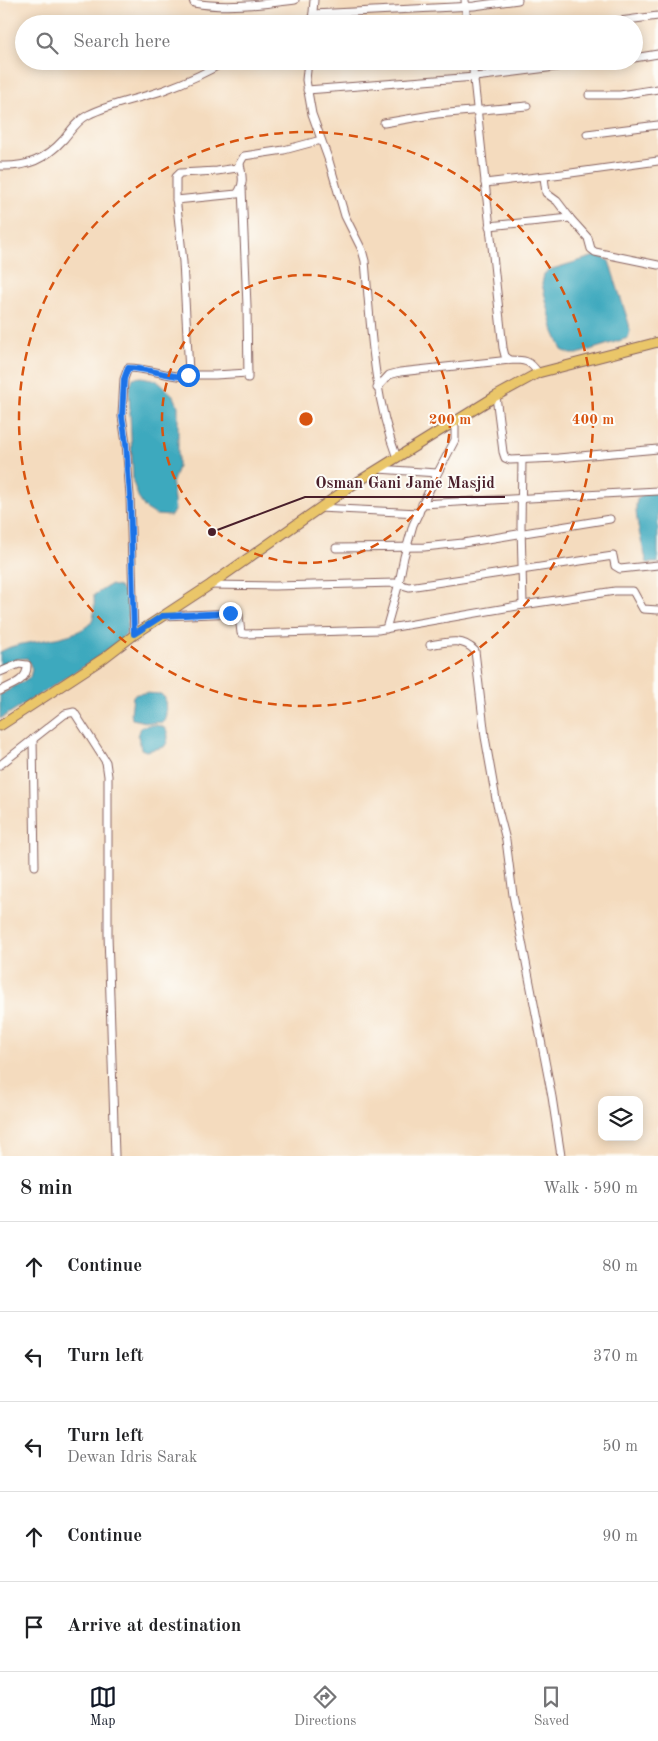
<!DOCTYPE html>
<html lang="en">
<head>
<meta charset="utf-8">
<style>
  body { margin:0; font-family:"Old Standard TT",serif; background:#f2f2f2; color:#202124 }
  .controls { position:absolute; right:15px; bottom:15px; display:grid; overflow:hidden; border-radius:10px; box-shadow:0 2px 12px #0003 }
  .controls button { width:45px; height:45px; display:grid; place-items:center; padding:0; border:0; border-bottom:1px solid #e0e0e0; background:#fff; color:#202124; font:25px sans-serif }
  .stop { position:absolute; width:15px; height:15px; margin:-11px; border:4px solid #1a73e8; border-radius:50%; background:#fff }
  .stop.end { background:#1a73e8; border-color:#fff; box-shadow:0 1px 5px #0008 }
  .list { margin:0; padding:0; list-style:none }
  h2 { display:flex; justify-content:space-between; align-items:center; height:65px; margin:0; padding:0 20px; font-size:21px }
  h2 small { font-size:16px; font-weight:400; color:#757577 }
  .list li { display:grid; grid-template-columns:32px 1fr auto; gap:15px; align-items:center; box-sizing:border-box; height:90px; padding:0 20px; border-top:1px solid #e0e0e0 }
  .list b { display:block; font-size:19px; white-space:nowrap }
  .list p { margin:0; font-size:16px; white-space:nowrap; color:#757577 }
  .list em { font-size:16px; font-style:normal; color:#757577 }
  .icon { flex:none; width:28px; height:28px; fill:none; stroke:currentColor; stroke-width:2; stroke-linecap:round; stroke-linejoin:round }
  .map { position:relative; flex:none; width:658px; height:1156px; overflow:hidden }
  .search { position:absolute; background:#fff; box-shadow:0 2px 12px #0003; left:15px; right:15px; top:15px; height:55px; display:flex; align-items:center; gap:12px; box-sizing:border-box; padding:0 18px; border-radius:28px; color:#757577; font-size:19px }
  .sheet { height:515px; background:#fff }
  nav { display:flex; justify-content:space-around; align-items:center; box-sizing:border-box; height:70px; border-top:1px solid #e0e0e0; background:#fff; font-size:14px; color:#757577 }
  nav a { display:grid; justify-items:center; gap:2px }
  nav .on { color:#111827 }
  .map>svg:first-child { display:block }
  .water { fill:#3ea9be; stroke:#446474 }
  .lines { fill:none; stroke-linecap:round; stroke-linejoin:round }
  .minor-casing { stroke:#86615e; stroke-width:9 }
  .major-casing { stroke:#86615e; stroke-width:11 }
  .minor { stroke:#fff; stroke-width:7 }
  .major { stroke:#eac669; stroke-width:9 }
  .route { stroke:#1a73e8; stroke-width:6 }
  .ring { fill:none; stroke:#d8530f; stroke-width:2.5; stroke-dasharray:9 6 }
  .centre { fill:#d8530f; stroke:#fdfcf7; stroke-width:2.5 }
  .ring-label { font-size:15px; text-anchor:middle; font-weight:bold; fill:#d8530f; stroke:#fdfcf7; stroke-width:4; stroke-linejoin:round; paint-order:stroke }
  .leader { fill:none; stroke:#4a1f2b; stroke-width:2 }
  .callout-dot { fill:#4a1f2b; stroke:#fdfcf7; stroke-width:2 }
  .callout-label { font-size:16px; text-anchor:middle; font-weight:bold; fill:#4a1f2b; stroke:#fdfcf7; stroke-width:4; stroke-linejoin:round; paint-order:stroke }
</style>
</head>
<body>
<div class="map">
<svg width="658" height="1156" viewBox="0 0 658 1156">
  <rect width="100%" height="100%" fill="#fdfcf7"/>
  <filter id="ink" filterUnits="userSpaceOnUse"><feTurbulence type="fractalNoise" baseFrequency=".02" numOctaves="2"/><feDisplacementMap in="SourceGraphic" scale="10" xChannelSelector="R" yChannelSelector="G"/><feConvolveMatrix kernelMatrix="1 2 1 2 8 2 1 2 1" color-interpolation-filters="sRGB"/></filter>
  <filter id="wash" filterUnits="userSpaceOnUse"><feTurbulence type="fractalNoise" baseFrequency=".0096" numOctaves="4" result="noise"/><feDisplacementMap in="SourceGraphic" scale="20" xChannelSelector="R" yChannelSelector="G"/><feGaussianBlur stdDeviation="1.12" result="paint"/><feColorMatrix in="noise" values="0 0 0 0 0 0 0 0 0 0 0 0 0 0 0 0 0 1.4 0 .05"/><feComposite in="paint" operator="in"/></filter>
  <g filter="url(#wash)">
    <rect width="100%" height="100%" fill="#f4dbbe"/>
    <g class="water">
      <path d="M595,256L604,258L609,261L629,324L630,331L628,338L577,354H570L562,350L554,332L542,284L544,274L549,270Z"/>
      <path d="M142,377L156,380L174,396L178,406V467L172,484L175,509L171,516L156,515L145,508L139,499L133,482L129,390L133,378Z"/>
      <path d="M658,492V563H647C644,551 630,505 639,497C643,493 652,493 658,492Z"/>
      <path d="M110,585L119,587L128,597V620L126,635C87,668 42,692 0,719V695L30,677L32,669L27,658L17,659L0,668V652C4,650 9,647 14,646C32,640 86,639 93,618C95,612 94,601 94,595Z"/>
      <path d="M144,693L161,694L165,698L166,714L164,722L151,723L132,719L131,713L133,696L137,694Z"/>
      <path d="M148,725C156,725 167,724 168,736C168,741 167,743 164,747L146,751L141,749L138,736L141,727Z"/>
    </g>
  </g>
  <g filter="url(#ink)">
    <g class="lines">
      <g class="minor-casing">
        <g id="minor">
          <path d="M193,0L194,3C226,9 263,4 295,0"/>
          <path d="M465,0L467,24"/>
          <path d="M313,14L474,6L518,0"/>
          <path d="M312,24L314,0"/>
          <path d="M596,24L658,16"/>
          <path d="M634,58L658,54"/>
          <path d="M308,61L306,80L312,114L329,161L345,216L362,250L365,261C371,327 373,395 397,458"/>
          <path d="M472,61L503,348L505,356L510,360"/>
          <path d="M307,90L475,77L603,61"/>
          <path d="M589,95H620L658,89"/>
          <path d="M384,123L437,114L527,106"/>
          <path d="M587,134L658,125"/>
          <path d="M0,166C27,167 45,160 64,139C71,130 78,120 88,115C112,103 139,99 164,90C186,82 206,73 226,61"/>
          <path d="M544,177L546,193L557,201L570,218L588,238L591,249L595,252L658,265"/>
          <path d="M485,183L571,173L658,161"/>
          <path d="M242,188L247,306L248,378"/>
          <path d="M176,200L237,194C245,184 242,175 240,164"/>
          <path d="M489,226L570,218"/>
          <path d="M188,375H215L248,373"/>
          <path d="M377,388L389,375L400,372L510,360C524,360 530,360 538,373"/>
          <path d="M496,396L503,452L505,458L510,460L558,458L658,449"/>
          <path d="M522,460L521,526L523,605L615,591H633L643,609L658,610"/>
          <path d="M378,469L437,473"/>
          <path d="M422,504L658,491"/>
          <path d="M319,508L419,513"/>
          <path d="M336,548L424,547L463,543L610,519"/>
          <path d="M210,585L274,586L395,583L409,587L613,556L615,566L620,569L658,565"/>
          <path d="M163,616L237,613L239,616L241,633L245,634L378,630L523,605"/>
          <path d="M386,629L399,583L404,557L413,525L435,478L455,440V422"/>
          <path d="M134,635L130,496L126,443L122,416L124,379L128,368C148,368 166,376 185,377L189,372L183,262L176,197V177L180,173L217,171L237,168L244,156L284,150L321,140"/>
          <path d="M430,645C446,642 463,637 475,651L485,737L497,805L506,840L513,895L552,1097L561,1156"/>
          <path d="M0,672L19,664L27,665C28,681 11,685 0,691"/>
          <path d="M33,739L35,866"/>
          <path d="M0,765L65,714L74,712L106,762L108,776V934L115,1156"/>
        </g>
      </g>
      <g class="major-casing">
        <path id="major" d="M0,726L104,658L134,635L210,585L351,486L496,396L538,373L658,342"/>
      </g>
      <use href="#minor" class="minor"/>
      <use href="#major" class="major"/>
    </g>
  </g>
  <g class="lines" filter="url(#ink)">
    <path class="route" d="M188,375L185,377C166,376 148,368 128,368L124,379L122,416L126,443L130,496L134,634L162,616L230,613"/>
  </g>
  <g class="ring">
    <circle cx="306" cy="419" r="144"/>
    <circle cx="306" cy="419" r="287"/>
  </g>
  <circle cx="306" cy="419" r="8" class="centre"/>
  <g class="ring-label">
    <text x="450" y="424">200 m</text>
    <text x="593" y="424">400 m</text>
  </g>
  <path class="leader" d="M212 532L305 497H505"/>
  <circle class="callout-dot" cx="212" cy="532" r="5"/>
  <g class="callout-label">
    <text x="405" y="488">Osman Gani Jame Masjid</text>
  </g>
</svg>
<div class="controls">
<button><svg class="icon" aria-label="layers" viewBox="0 0 24 24"><path d="M12 4l9 5-9 5-9-5zM3 14l9 5 9-5"/></svg></button>
</div>
<div class="stop" style="left:188px;top:375px"></div>
<div class="stop end" style="left:230px;top:613px"></div>
<div class="search"><svg class="icon" aria-label="search" viewBox="0 0 24 24"><circle cx="10" cy="10" r="6"/><path d="M15 15l6 6"/></svg>Search here</div>
</div>
<section class="sheet">
<h2>8 min<small>Walk · 590 m</small></h2>
<ul class="list">
<li><svg class="icon" aria-label="ahead" viewBox="0 0 24 24"><path d="M12 20V5M6 11l6-6 6 6"/></svg><div><b>Continue</b></div><em>80 m</em></li>
<li><svg class="icon" aria-label="left" viewBox="0 0 24 24"><path d="M17 20v-9H6M10 6l-5 5 5 5"/></svg><div><b>Turn left</b></div><em>370 m</em></li>
<li><svg class="icon" aria-label="left" viewBox="0 0 24 24"><path d="M17 20v-9H6M10 6l-5 5 5 5"/></svg><div><b>Turn left</b><p>Dewan Idris Sarak</p></div><em>50 m</em></li>
<li><svg class="icon" aria-label="ahead" viewBox="0 0 24 24"><path d="M12 20V5M6 11l6-6 6 6"/></svg><div><b>Continue</b></div><em>90 m</em></li>
<li><svg class="icon" aria-label="arrive" viewBox="0 0 24 24"><path d="M6 21V4h12l-3 4 3 4H6"/></svg><div><b>Arrive at destination</b></div></li>
</ul>
</section>
<nav>
<a class="on"><svg class="icon" aria-label="map" viewBox="0 0 24 24"><path d="M3 6l6-2 6 2 6-2v14l-6 2-6-2-6 2zM9 4v14M15 6v14"/></svg>Map</a>
<a><svg class="icon" aria-label="directions" viewBox="0 0 24 24"><path d="M12 3l9 9-9 9-9-9zM9 14v-3h6M13 9l2 2-2 2"/></svg>Directions</a>
<a><svg class="icon" aria-label="saved" viewBox="0 0 24 24"><path d="M7 4h10v16l-5-4-5 4z"/></svg>Saved</a>
</nav>
</body>
</html>
